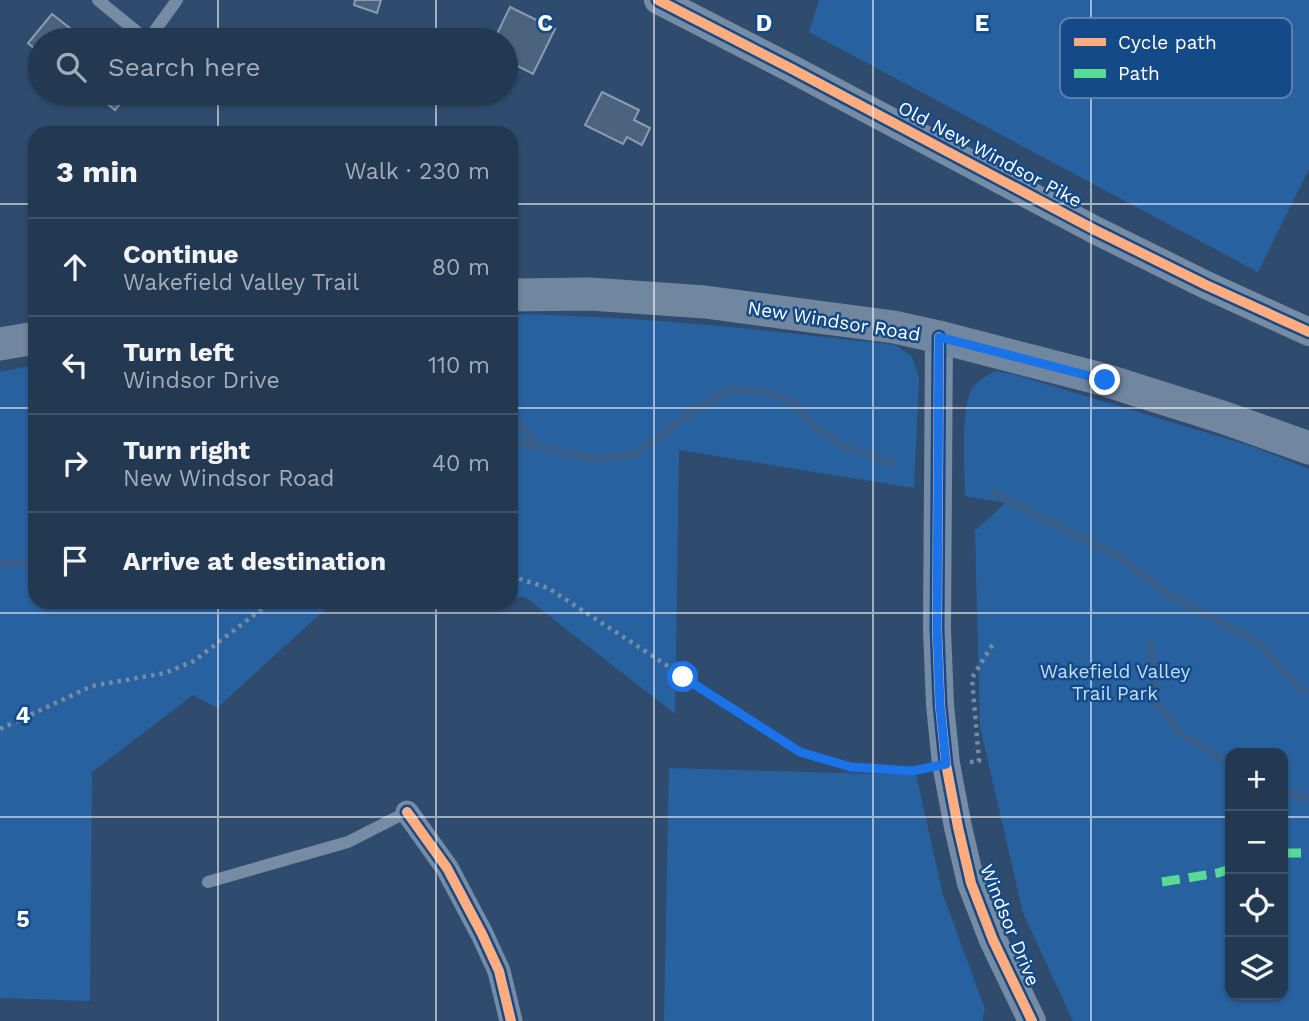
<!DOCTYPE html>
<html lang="en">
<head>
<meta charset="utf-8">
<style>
  body { margin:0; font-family:"Work Sans",sans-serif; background:#2b4059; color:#f1f3f6 }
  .controls { position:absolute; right:21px; bottom:21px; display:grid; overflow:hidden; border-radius:14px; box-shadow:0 2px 5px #0004 }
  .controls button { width:63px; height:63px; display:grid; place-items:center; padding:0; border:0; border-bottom:2px solid #405369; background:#233952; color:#f1f3f6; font:35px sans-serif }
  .stop { position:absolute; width:21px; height:21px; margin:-16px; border:5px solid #1a73e8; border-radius:50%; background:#fff }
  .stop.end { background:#1a73e8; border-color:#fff; box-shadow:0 2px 7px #0008 }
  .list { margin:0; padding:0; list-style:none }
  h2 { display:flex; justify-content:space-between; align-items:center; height:91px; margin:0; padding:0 28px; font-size:30px }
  h2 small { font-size:23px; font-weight:400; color:#a3acb8 }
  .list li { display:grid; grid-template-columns:46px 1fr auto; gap:21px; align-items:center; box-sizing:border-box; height:98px; padding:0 28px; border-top:2px solid #405369 }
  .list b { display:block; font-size:26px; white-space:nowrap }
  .list p { margin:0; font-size:23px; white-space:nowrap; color:#a3acb8 }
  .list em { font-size:23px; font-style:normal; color:#a3acb8 }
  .icon { flex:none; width:38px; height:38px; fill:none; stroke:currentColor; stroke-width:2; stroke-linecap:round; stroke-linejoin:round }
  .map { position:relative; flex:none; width:1309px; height:1021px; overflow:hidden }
  .search { position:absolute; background:#233952; box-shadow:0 2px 5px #0004; left:28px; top:28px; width:490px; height:77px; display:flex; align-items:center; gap:18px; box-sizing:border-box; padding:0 24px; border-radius:38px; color:#a3acb8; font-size:26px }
  .panel { position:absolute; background:#233952; box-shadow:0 2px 5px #0004; left:28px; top:126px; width:490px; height:483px; border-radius:21px }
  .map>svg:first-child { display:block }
  .green { fill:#28619f; fill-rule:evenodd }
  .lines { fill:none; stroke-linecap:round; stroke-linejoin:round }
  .stream { stroke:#375e8b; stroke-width:8 }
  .building { fill:#4c637e; stroke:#8a9cb1; stroke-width:2 }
  .path { stroke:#768ba4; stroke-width:4.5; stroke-dasharray:3.5 5; stroke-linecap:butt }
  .service { stroke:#768ba4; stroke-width:12 }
  .minor { stroke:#768ba4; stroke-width:23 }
  .tertiary { stroke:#768ba4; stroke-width:28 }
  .secondary { stroke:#71869f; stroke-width:33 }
  .quiet { stroke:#5adb95; stroke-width:9; stroke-dasharray:18 9; stroke-linecap:butt }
  .cycleway-casing { stroke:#154a88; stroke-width:15 }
  .cycleway { stroke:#ffac80; stroke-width:10 }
  .route { stroke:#1a73e8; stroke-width:9 }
  .grid { fill:none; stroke:#fff; stroke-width:2; stroke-opacity:0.55 }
  .labels { text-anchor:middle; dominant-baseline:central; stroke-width:5; stroke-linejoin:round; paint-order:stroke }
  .street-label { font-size:19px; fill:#fff; stroke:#154a88 }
  .park-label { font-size:19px; fill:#c1ddfb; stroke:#154a88 }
  .key { fill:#154a88; stroke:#5b80ac; stroke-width:2 }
  .key-label { font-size:19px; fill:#fff }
  .grid-label { font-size:23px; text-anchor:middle; font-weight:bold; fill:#fff; stroke:#154a88; stroke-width:5; stroke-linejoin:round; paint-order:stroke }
</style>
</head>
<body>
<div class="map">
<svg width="1309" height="1021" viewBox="0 0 1309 1021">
  <rect width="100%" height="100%" fill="#2f4c6e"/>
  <g class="green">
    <path d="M819,0H1309V169L1258,272L809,32Z"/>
    <path d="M511,314C640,316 768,330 896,345L912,357L919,378L914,488L679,450L675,714L525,597H511Z"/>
    <path d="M35,365V602H333L217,708L193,695L92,772L90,1001L0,998V372Z"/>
    <path d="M996,371L1016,375L1254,447L1309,469V1021H1073L1023,913L980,727L975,531L1005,503L965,496C965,469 960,416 971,391C975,382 987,375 996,371ZM1230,753H1283V995H1230Z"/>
    <path d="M669,768L916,775L943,895L985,1009L982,1021H664Z"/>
  </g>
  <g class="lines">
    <g class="stream">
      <path d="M511,410L536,446"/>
      <path d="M511,441L595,459L636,454L689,414L730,390L765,391L795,403L813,426L843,445L894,464"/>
      <path d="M993,493L1118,556L1169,595L1258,642L1300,689L1309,691"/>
      <path d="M0,564L35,562"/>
      <path d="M1150,644L1157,703L1183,735L1230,764"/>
      <path d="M1283,790L1309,799"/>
    </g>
  </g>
  <g class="building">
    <path d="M355,0H381L377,13L354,5Z"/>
    <path d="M510,7L555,29L533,74L506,60V40H494Z"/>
    <path d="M52,14L85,40H40V53L28,43Z"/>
    <path d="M602,92L639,110L634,120L650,128L642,145L627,137L623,144L585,125Z"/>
    <path d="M94,93H129L115,110Z"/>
  </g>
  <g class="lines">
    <g class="path">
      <path d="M511,576L548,588L800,752L851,767L912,771L923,769"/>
      <path d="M0,729L92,686L165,673L194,661L263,608L273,602"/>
      <path d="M970,762L979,761L972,678L994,642"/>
    </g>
    <g class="service">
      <path d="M98,0L147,40"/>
      <path d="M148,40L177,0"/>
      <path d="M208,882L348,842L407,812"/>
    </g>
    <path class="minor" d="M407,812L447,868L482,934L499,971L511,1021"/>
    <g class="tertiary">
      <path d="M658,0L792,69L1095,230L1206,285L1309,332"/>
      <path d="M939,337L937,629L940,705L946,764L958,827L971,883L993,940L1032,1021"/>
    </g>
    <g class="secondary">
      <path d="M511,295L590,294L705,302L894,327L939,337L1105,380L1222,417L1309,448"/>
      <path d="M0,344L35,338"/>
    </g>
    <g class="quiet">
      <path d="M1283,853H1309"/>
      <path d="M1162,882L1218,873L1230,869"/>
    </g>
    <g class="cycleway-casing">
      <g id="cycleway">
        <path d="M658,0L792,69L1095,230L1206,285L1309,332"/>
        <path d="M939,337L937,629L940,705L946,764L958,827L971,883L993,940L1032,1021"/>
        <path d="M407,812L447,868L482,934L499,971L511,1021"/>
      </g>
    </g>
    <use href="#cycleway" class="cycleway"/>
  </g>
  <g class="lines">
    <path class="route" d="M683,677L800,752L851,767L912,771L946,764L940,705L937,629L939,337L1105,380"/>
  </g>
  <path class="grid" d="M218,0V40M436,0V40M654,0V1021M873,0V1021M1091,0V1021M218,93V133M436,93V133M0,204H35M511,204H1309M0,408H35M511,408H1309M218,602V1021M436,602V1021M0,613H1309M0,817H1230M1283,817H1309"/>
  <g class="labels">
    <g class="street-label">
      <text transform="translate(990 154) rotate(28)">Old New Windsor Pike</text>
      <text transform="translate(834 321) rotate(9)">New Windsor Road</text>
      <text transform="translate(1010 925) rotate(68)">Windsor Drive</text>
    </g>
    <g class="park-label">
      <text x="1115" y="671">Wakefield Valley<tspan x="1115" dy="22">Trail Park</tspan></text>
    </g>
  </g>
  <rect x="1060" y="18" width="232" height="80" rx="10" class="key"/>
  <rect x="1074" y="38" width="32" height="8" fill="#ffac80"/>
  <rect x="1074" y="69" width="32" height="9" fill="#5adb95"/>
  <g class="key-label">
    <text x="1118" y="49">Cycle path</text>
    <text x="1118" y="80">Path</text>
  </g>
  <g class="grid-label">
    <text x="545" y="31">C</text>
    <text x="764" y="31">D</text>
    <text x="982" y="31">E</text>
    <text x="23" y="723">4</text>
    <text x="23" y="927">5</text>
  </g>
</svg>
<div class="controls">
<button>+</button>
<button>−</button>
<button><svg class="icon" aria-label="locate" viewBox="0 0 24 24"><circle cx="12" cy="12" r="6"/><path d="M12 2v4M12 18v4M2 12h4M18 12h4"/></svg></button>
<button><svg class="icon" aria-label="layers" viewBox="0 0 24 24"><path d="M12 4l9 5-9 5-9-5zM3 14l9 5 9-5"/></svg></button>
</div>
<div class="stop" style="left:683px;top:677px"></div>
<div class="stop end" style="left:1105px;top:380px"></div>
<div class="search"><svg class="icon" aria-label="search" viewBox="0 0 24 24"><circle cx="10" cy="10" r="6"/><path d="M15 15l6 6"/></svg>Search here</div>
<section class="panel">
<h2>3 min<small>Walk · 230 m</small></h2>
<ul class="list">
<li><svg class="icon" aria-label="ahead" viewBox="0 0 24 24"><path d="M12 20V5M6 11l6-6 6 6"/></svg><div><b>Continue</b><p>Wakefield Valley Trail</p></div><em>80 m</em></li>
<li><svg class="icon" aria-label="left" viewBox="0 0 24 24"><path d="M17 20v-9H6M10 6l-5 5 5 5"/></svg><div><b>Turn left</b><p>Windsor Drive</p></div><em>110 m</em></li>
<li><svg class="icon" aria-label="right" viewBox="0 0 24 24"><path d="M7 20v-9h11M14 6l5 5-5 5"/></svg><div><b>Turn right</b><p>New Windsor Road</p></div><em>40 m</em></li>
<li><svg class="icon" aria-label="arrive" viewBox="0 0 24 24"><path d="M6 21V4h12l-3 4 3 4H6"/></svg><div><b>Arrive at destination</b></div></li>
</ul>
</section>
</div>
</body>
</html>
